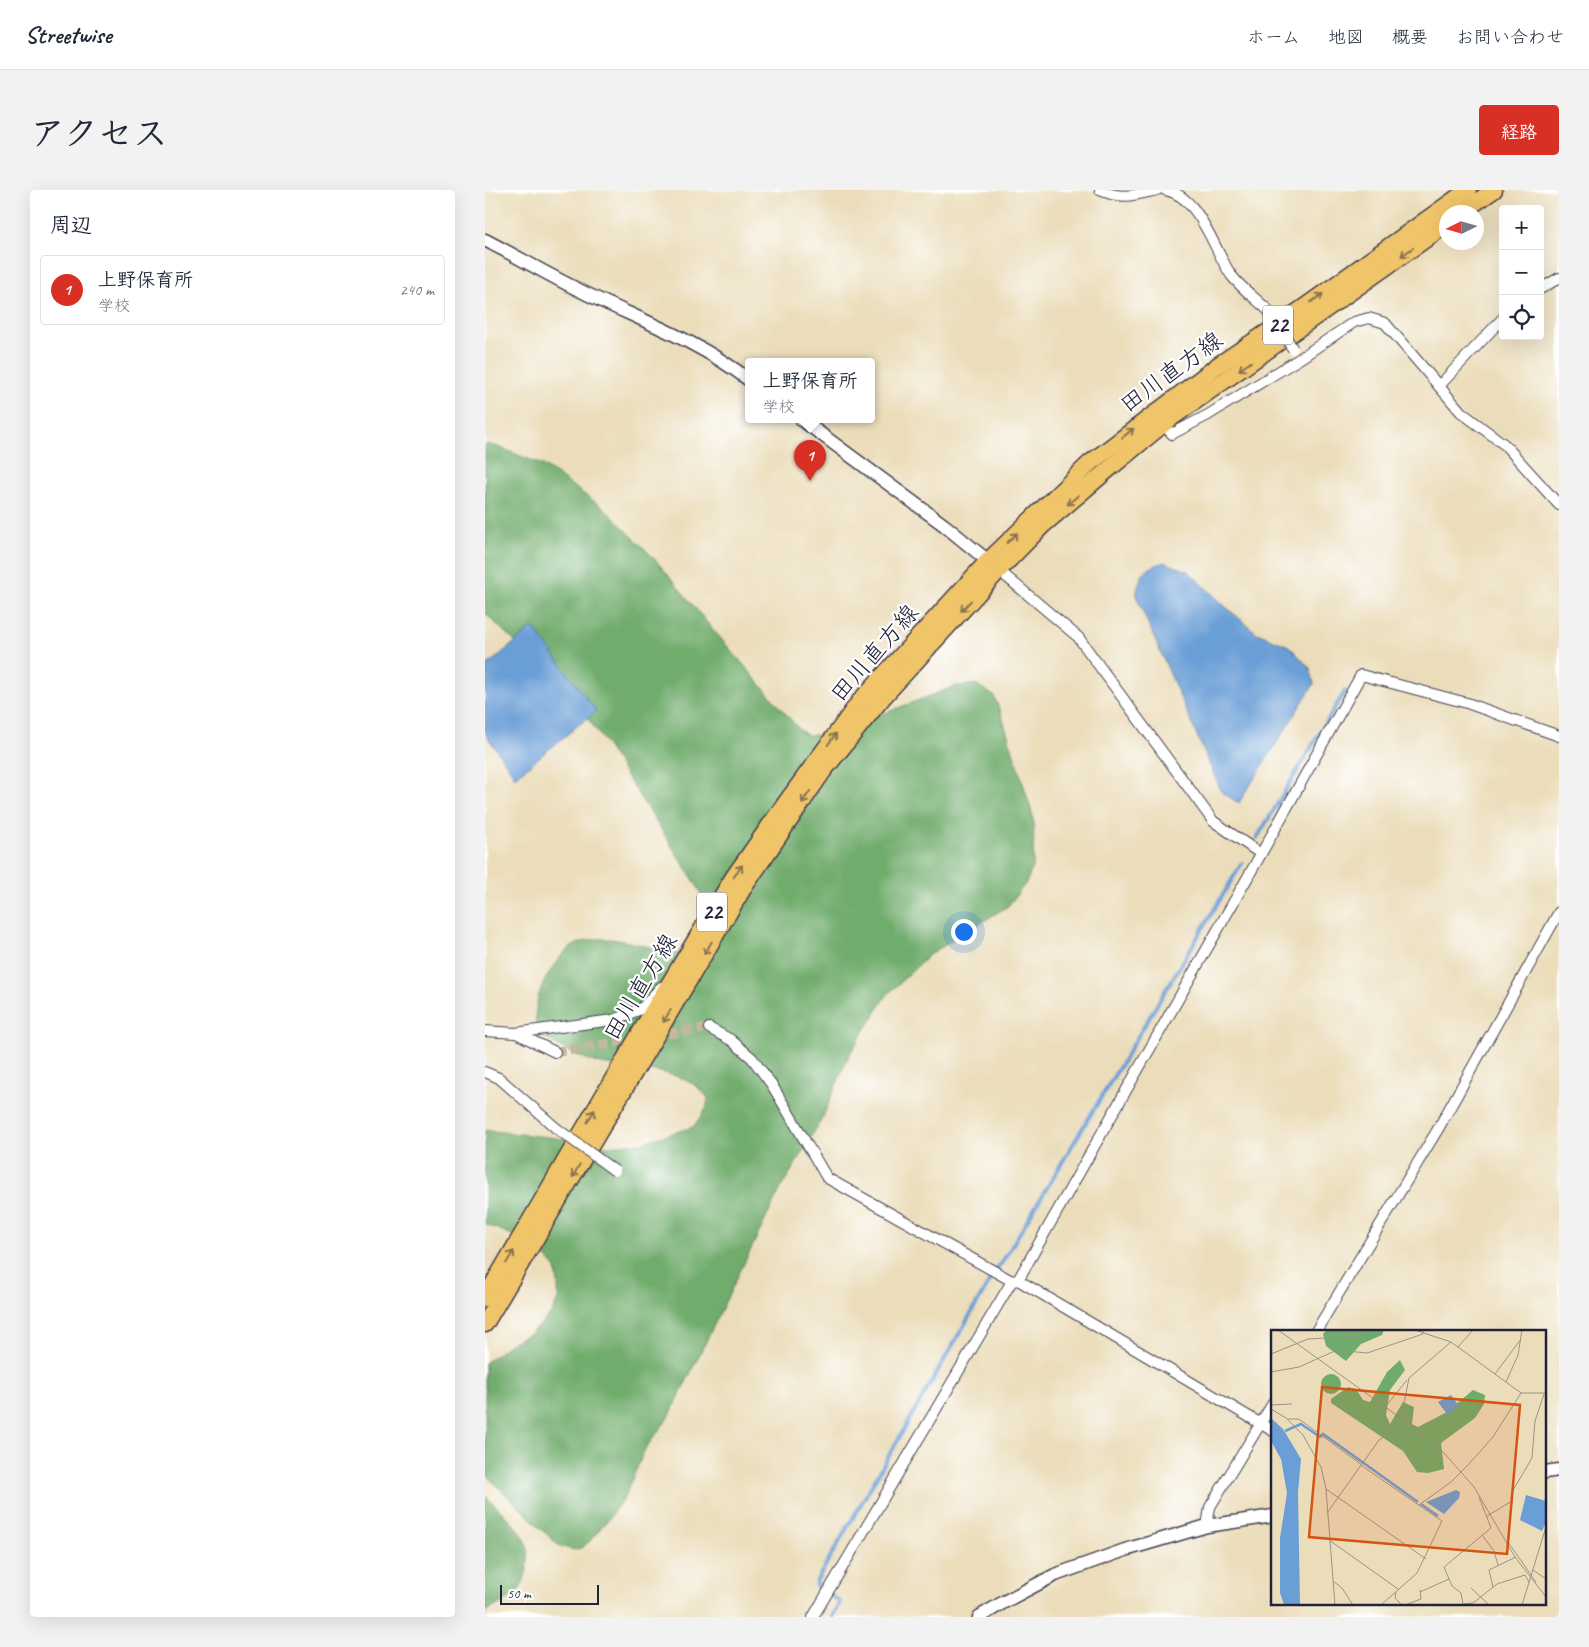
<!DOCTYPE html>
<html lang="ja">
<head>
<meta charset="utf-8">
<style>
  body { margin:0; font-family:Caveat,"Klee One",sans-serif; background:#f2f2f3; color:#1f2937 }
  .controls { position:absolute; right:15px; top:15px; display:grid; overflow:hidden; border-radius:5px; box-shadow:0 5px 20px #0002 }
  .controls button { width:45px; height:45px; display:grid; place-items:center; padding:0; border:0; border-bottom:1px solid #e0e1e3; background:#fff; color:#1f2937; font:25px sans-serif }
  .compass { position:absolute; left:954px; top:15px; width:45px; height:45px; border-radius:50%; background:#fff; box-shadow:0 5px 20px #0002; rotate:265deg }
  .scale { position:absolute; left:15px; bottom:12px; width:99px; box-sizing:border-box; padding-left:5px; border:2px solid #22223b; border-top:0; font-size:14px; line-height:18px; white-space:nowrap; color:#22223b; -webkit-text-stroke:4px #fff; paint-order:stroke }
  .you { position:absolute; left:478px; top:741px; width:18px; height:18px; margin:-12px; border:4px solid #fff; border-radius:50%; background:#1a73e8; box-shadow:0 0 0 8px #1a73e833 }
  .badge { display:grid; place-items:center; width:32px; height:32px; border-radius:50%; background:#d93025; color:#fff; font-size:16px; font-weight:700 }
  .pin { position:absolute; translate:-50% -41px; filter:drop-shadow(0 1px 2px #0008) }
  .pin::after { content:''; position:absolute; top:26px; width:18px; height:15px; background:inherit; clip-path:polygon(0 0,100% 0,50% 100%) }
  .popup { position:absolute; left:260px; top:168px; width:130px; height:65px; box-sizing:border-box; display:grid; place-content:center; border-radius:5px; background:#fff; filter:drop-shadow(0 1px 4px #0005); font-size:16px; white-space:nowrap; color:#747a83 }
  .popup b { font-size:19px; color:#1f2937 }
  .popup::after { content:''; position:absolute; left:50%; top:100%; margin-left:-10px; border:10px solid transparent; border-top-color:#fff }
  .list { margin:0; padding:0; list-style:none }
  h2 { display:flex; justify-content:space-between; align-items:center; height:65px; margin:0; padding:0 20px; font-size:21px }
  h2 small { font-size:16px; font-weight:400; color:#747a83 }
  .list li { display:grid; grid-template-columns:32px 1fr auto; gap:15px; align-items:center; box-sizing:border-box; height:70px; margin:0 10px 10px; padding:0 10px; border:1px solid #e0e1e3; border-radius:5px }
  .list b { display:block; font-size:19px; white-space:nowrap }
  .list p { margin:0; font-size:16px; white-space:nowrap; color:#747a83 }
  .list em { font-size:16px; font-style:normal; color:#747a83 }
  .icon { flex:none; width:28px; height:28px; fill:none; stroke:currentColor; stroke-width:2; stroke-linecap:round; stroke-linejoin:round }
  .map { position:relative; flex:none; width:1074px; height:1427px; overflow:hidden; border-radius:5px }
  header { display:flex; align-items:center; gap:30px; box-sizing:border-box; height:70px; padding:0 25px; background:#fff; border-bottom:1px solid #e0e1e3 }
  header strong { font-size:24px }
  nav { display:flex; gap:28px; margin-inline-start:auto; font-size:18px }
  .intro { display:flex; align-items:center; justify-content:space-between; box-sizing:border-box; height:120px; padding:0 30px }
  h1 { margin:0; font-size:35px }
  .button { padding:12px 22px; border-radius:5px; background:#d93025; color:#fff; font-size:18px; font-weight:700 }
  main { display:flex; gap:30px; padding:0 30px }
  aside { flex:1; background:#fff; border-radius:5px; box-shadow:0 5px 20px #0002 }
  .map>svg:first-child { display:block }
  .forest { fill:#6fac6c; stroke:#486754 }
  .water { fill:#699ed6; stroke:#466088 }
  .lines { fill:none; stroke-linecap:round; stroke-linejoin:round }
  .stream { stroke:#699ed6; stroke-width:4 }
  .minor-tunnel { stroke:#c3b8a1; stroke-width:10; stroke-dasharray:10 5; stroke-linecap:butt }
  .minor-casing { stroke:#403e4e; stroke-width:12 }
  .tertiary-casing { stroke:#403e4e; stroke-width:15 }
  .primary-casing { stroke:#403e4e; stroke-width:19 }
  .minor { stroke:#fff; stroke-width:10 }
  .tertiary { stroke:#fff; stroke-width:12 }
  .primary { stroke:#f0c469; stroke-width:16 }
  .minor-bridge-casing { stroke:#403e4e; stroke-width:12; stroke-linecap:butt }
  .minor-bridge { stroke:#fff; stroke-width:10 }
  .oneway { stroke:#897352 }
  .labels { text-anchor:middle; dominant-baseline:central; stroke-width:4.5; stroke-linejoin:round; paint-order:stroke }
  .shield { fill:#fff; stroke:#646476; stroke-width:1 }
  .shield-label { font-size:22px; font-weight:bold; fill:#22223b }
  .street-label { font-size:24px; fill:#22223b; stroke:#fff }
  .inset-river { fill:none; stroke:#699ed6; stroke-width:2.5 }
  .inset-road { fill:none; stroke:#9b9287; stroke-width:1 }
  .view { fill:#d45411; fill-opacity:0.15; stroke:#d45411; stroke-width:2.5 }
  .inset-edge { fill:none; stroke:#22223b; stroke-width:2.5 }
</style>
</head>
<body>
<header>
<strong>Streetwise</strong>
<nav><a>ホーム</a><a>地図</a><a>概要</a><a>お問い合わせ</a></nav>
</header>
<div class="intro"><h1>アクセス</h1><a class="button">経路</a></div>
<main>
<aside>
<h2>周辺<small></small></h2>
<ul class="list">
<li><span class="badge">1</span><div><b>上野保育所</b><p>学校</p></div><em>240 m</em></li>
</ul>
</aside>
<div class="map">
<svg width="1074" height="1427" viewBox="0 0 1074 1427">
  <rect width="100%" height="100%" fill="#fff"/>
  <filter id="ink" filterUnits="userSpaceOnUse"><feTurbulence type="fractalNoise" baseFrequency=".02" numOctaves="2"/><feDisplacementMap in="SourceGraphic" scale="10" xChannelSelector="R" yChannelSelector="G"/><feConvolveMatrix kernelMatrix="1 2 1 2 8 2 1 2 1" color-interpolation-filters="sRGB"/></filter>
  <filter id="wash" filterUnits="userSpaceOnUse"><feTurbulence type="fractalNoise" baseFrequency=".0096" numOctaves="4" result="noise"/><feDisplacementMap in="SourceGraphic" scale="20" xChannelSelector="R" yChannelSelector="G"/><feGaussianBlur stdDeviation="1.12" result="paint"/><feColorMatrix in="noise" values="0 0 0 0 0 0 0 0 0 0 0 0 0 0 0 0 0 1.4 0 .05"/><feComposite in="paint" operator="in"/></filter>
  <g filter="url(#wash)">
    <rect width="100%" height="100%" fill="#ebddba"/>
    <g class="forest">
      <path d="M0,254L14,257L58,275L120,319L169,368L225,436L314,539L322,545H334L355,540L471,496L491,494L509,506L517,526L546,619L549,634L548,677L541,693L523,716L444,765L402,805L363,867L338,927L295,1000L184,1227L160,1259L140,1306L125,1327L104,1352L96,1358L87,1360L73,1355L0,1284V1173L26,1153L46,1143L66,1124L73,1109V1095L71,1079L59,1064L39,1050L0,1034V940L89,950L103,955L121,956L155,953L208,937L221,919L223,908C200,877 152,881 117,874C96,869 69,855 52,841C48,817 53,800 66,780C71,772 78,762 86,757C123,735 167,764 205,764L222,717L213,697L119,551L96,519L55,476L0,423Z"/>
      <path d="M0,1306C8,1312 35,1340 40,1349C46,1362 43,1389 33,1401C25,1410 10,1416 0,1422Z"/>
    </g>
    <g class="water">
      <path d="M679,372L703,381L741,417L772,443L804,456L825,478L829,494L754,613L737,603L651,406C656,383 657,380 679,372Z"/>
      <path d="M48,437L111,521L30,587L0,543V477Z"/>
    </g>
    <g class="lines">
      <g class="stream">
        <path d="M772,648L860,501"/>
        <path d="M347,1427L355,1412L331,1396L332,1390L514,1075L516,1074L757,673"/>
      </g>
    </g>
  </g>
  <g filter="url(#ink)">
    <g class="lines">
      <g class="minor-tunnel">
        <path d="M168,846L224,838"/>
        <path d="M70,862L154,849"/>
      </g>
      <g class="minor-casing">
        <g id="minor">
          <path d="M615,0C637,10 650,5 672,0"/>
          <path d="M680,0C714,5 729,60 746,85C756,98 771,109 783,120"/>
          <path d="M1055,99L1074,88"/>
          <path d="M954,196L1018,128"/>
          <path d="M678,234L687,244L723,225L814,169L869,132L884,128L900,133L976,222L1020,255L1074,315"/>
          <path d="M511,378L593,447L728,631L776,664"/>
          <path d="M224,838L246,850L267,868L287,895L342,988L527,1091L533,1090L788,1241"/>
          <path d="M0,841L30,843L128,830L156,819L176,797"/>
          <path d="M31,843L70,862"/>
          <path d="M0,882L14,888L71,938"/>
          <path d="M533,1090L776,664L876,485L982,513L1074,546"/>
          <path d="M831,1141L953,939L1074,722"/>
          <path d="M722,1336L725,1317L788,1213"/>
          <path d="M328,1427L527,1091"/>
        </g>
      </g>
      <g class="tertiary-casing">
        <g id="tertiary">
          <path d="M0,50C33,67 65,86 98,102C155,130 214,151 264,190"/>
          <path d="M317,230L459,335L503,371"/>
          <path d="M1060,1282L1074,1280"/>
          <path d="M494,1427L519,1412L570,1385L640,1360L722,1336L788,1326"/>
        </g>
      </g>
      <g class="primary-casing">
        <g id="primary">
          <path d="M977,22L1009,0"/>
          <path d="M0,1108L165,826L248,688L297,618L375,511L503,371L605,273L732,176L814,121L983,0"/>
          <path d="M0,1134L259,697L339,580L399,506L514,380L557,336L619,283L682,231L962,34"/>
        </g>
      </g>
      <use href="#minor" class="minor"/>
      <use href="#tertiary" class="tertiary"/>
      <use href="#primary" class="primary"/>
      <g class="minor-bridge-casing">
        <g id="minor-bridge">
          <path d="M783,120L808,159"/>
          <path d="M71,938L130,981"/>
        </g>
      </g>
      <use href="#minor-bridge" class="minor-bridge"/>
    </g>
    <defs><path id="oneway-shaft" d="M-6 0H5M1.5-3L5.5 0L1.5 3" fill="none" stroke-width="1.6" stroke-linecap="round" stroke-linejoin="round" transform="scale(1.25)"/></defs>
    <g class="oneway">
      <use href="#oneway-shaft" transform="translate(922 62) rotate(145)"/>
      <use href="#oneway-shaft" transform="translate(832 108) rotate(-35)"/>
      <use href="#oneway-shaft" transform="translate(760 176) rotate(145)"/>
      <use href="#oneway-shaft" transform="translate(643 243) rotate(-38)"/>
      <use href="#oneway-shaft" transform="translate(588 310) rotate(139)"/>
      <use href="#oneway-shaft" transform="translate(527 348) rotate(-44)"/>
      <use href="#oneway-shaft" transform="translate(481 416) rotate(133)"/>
      <use href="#oneway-shaft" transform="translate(347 549) rotate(-54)"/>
      <use href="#oneway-shaft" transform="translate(321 607) rotate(124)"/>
      <use href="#oneway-shaft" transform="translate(253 681) rotate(-55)"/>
      <use href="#oneway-shaft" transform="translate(223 758) rotate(121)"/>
      <use href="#oneway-shaft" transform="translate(182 826) rotate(121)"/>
      <use href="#oneway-shaft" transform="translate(106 926) rotate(-60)"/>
      <use href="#oneway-shaft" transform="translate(91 981) rotate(120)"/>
      <use href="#oneway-shaft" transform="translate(25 1067) rotate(-59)"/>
    </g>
  </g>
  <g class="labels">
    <g class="shield">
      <rect x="778" y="115.5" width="30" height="39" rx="4"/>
      <rect x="212" y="702.5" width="30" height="39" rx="4"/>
    </g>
    <g class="shield-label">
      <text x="793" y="135">22</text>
      <text x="227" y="722">22</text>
    </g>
    <g class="street-label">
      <text transform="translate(686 182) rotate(-36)">田川直方線</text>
      <text transform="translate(389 463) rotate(-49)">田川直方線</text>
      <text transform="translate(155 797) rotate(-59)">田川直方線</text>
    </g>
  </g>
  <g transform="translate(786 1140)">
    <rect width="275" height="275" fill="#ebddba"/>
    <path d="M56,0H113L111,5L90,14L75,31L55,16L52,4ZM129,30L134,40L119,60L115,85L119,94L132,72L143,77L141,94L147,97L176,82L202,60L214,65L213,74L204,88L170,113L173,139L157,143L146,142L132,121L60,73V69L77,57L85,59L92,70L99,72L116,42ZM50 54a10 10 0 1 1 20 0a10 10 0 1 1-20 0Z" fill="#6fac6c"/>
    <path d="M180,65L188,76L176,84L167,72ZM0,88L12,99L30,129L27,162L29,275H13L9,263V208L16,163L10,129L0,111ZM185,160L189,162L188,168L173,184L155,172ZM255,165L275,171V192L271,201L249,190Z" fill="#699ed6"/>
    <path class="inset-river" d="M14,101L30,94L49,107L52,104L147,172M150,174L167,186"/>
    <path class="inset-road" d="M7,0L149,102L174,124L203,157L244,227L275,267M144,0L180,12L250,63H275M187,17L202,0M0,24L37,9L89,6L100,0M0,42L28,37L66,20L96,23L152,4V0M224,44L250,9M235,52L247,25L251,0M0,75L21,74M0,79L15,88L32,105L50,137L55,159L64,275M111,81L136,50M17,89H28L91,135M140,93L134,87L132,78L138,48L180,12M91,136L171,191L146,243L110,275M55,159L155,229M148,175L180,152L197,135L222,107L250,63M56,183L108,110L130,96M216,186L241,171V162L261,128L264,91L273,64M211,205L223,221L227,235M58,210L127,259M237,212L265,252M262,240L275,249M62,251L71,258L82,275M222,257L218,240L245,227M200,258L217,274M125,262L124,268L131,275M149,262L178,249M192,274L190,263L181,256L173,237L220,198L208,167M134,275L150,269L149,260M183,275L202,273L226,254L254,245L258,252M251,275L275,197"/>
    <path class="view" d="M51,57L249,75L236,224L38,207Z"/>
    <rect width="275" height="275" class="inset-edge"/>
  </g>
</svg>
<div class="controls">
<button>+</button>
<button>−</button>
<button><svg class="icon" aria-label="locate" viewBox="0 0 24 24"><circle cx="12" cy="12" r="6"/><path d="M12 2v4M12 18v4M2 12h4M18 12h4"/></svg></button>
</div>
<svg class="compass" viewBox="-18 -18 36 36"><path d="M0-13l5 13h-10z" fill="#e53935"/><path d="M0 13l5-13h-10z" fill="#747a83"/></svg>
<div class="scale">50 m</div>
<div class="you"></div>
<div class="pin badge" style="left:325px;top:291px">1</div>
<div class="popup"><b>上野保育所</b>学校</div>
</div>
</main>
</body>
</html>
